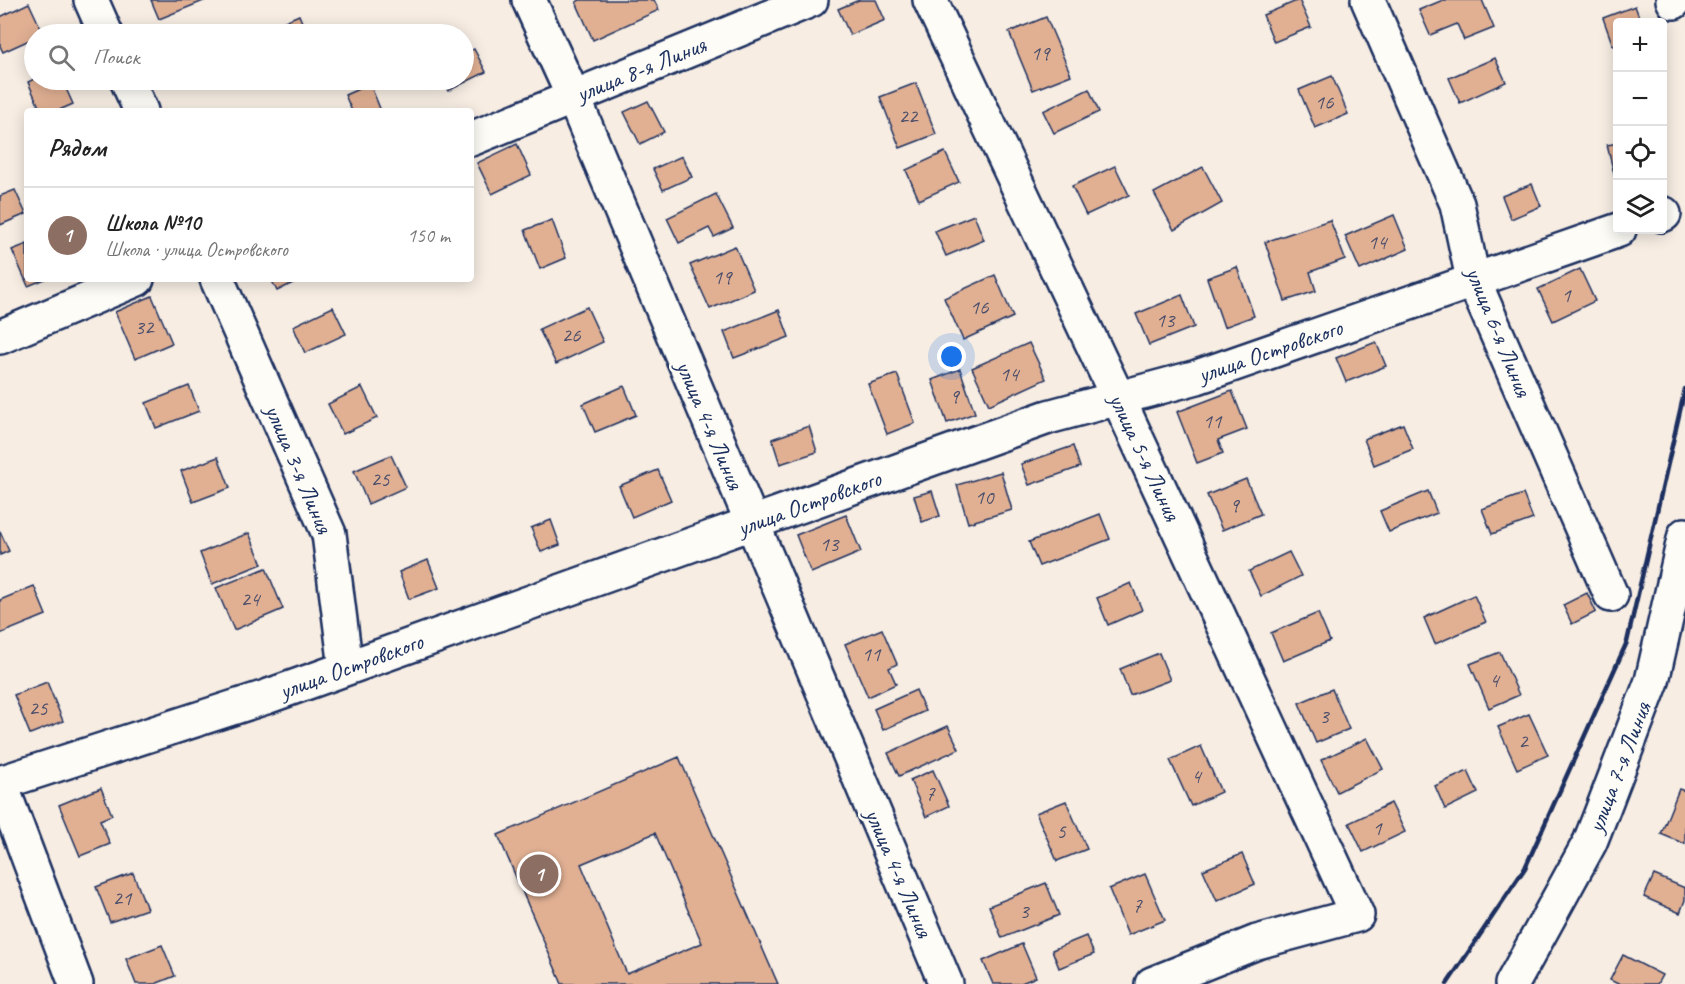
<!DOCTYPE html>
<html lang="ru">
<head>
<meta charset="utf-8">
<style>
  body { margin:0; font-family:Caveat,sans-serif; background:#f6f6f6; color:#222 }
  .controls { position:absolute; right:18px; top:18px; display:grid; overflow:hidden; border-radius:6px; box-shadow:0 3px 15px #0003 }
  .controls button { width:54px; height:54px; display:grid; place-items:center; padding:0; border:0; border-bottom:2px solid #e0e0e0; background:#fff; color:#222; font:30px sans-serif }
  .you { position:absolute; left:952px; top:357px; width:21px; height:21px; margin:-15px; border:4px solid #fff; border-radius:50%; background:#1a73e8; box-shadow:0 0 0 9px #1a73e833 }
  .badge { display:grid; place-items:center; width:39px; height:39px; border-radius:50%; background:#2563eb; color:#fff; font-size:20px; font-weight:700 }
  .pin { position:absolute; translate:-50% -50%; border:3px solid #fff; box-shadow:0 2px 6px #0006 }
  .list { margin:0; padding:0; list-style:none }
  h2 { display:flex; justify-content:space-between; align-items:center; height:78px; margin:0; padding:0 24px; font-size:26px }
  h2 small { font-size:20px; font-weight:400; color:#767676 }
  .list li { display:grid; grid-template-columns:39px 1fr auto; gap:18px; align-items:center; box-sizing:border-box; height:96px; padding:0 24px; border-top:2px solid #e0e0e0 }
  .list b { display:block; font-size:22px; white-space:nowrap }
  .list p { margin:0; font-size:20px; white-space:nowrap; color:#767676 }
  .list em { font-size:20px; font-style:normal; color:#767676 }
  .icon { flex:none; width:33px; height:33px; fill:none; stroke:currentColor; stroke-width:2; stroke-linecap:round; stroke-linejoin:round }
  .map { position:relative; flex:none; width:1685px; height:984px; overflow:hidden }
  .search { position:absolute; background:#fff; box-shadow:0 3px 15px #0003; left:24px; top:24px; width:450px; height:66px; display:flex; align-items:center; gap:15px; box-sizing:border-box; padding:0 21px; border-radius:33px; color:#767676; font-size:22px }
  .panel { position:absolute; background:#fff; box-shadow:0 3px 15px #0003; left:24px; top:108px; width:450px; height:174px; border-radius:6px }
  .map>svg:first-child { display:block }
  .building { fill:#e1b093; stroke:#1b2f5e; stroke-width:1.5; fill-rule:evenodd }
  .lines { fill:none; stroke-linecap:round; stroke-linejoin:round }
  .minor-casing { stroke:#1b2f5e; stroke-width:38 }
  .minor { stroke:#fdfcf7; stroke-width:33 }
  .rail { stroke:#1b2f5e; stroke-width:4.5 }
  .labels { text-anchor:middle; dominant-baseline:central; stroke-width:5; stroke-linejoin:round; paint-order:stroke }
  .number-label { font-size:21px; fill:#4c4f6b }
  .street-label { font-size:24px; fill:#1b2f5e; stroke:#fdfcf7 }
</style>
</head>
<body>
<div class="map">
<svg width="1685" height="984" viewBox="0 0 1685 984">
  <rect width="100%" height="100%" fill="#f7ede3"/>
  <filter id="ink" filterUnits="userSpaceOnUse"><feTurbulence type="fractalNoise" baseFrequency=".0167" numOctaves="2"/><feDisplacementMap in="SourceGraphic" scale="12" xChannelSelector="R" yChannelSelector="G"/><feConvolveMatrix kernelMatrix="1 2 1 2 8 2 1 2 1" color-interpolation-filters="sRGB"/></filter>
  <g filter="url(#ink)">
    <g class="building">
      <path d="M151,0H206L159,19Z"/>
      <path d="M580,0H654L659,10L593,40L576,2Z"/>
      <path d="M859,0H876L885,20L850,35L838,9Z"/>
      <path d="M1299,0L1311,27L1274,42L1263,15Z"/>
      <path d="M1443,0H1482L1494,28L1464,40L1457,24L1430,35L1419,10Z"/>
      <path d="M29,3L43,33L34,34V38L3,52L0,46V17Z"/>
      <path d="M1635,6L1641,22H1618V45L1613,46L1603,18Z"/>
      <path d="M299,15L307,34H255Z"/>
      <path d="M1046,17L1071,75L1033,90L1009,32Z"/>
      <path d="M474,49L486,72L448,91L442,80H464V54Z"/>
      <path d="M1495,58L1506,82L1460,103L1449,78Z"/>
      <path d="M1332,76L1348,114L1315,128L1299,90Z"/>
      <path d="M34,79L62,80L73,104L57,111H41L28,82Z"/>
      <path d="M916,83L936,134L900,148L880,97Z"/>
      <path d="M370,84L381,111H352L345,95Z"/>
      <path d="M1089,89L1099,112L1054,133L1043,111Z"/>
      <path d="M648,101L664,132L640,144L624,112Z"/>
      <path d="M1618,143V186H1617L1607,145Z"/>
      <path d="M517,144L531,175L492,194L477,163Z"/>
      <path d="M945,152L959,182L919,200L906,170Z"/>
      <path d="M682,156L692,177L663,190L653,169Z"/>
      <path d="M1115,166L1129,195L1086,215L1072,186Z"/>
      <path d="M1203,167L1222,203L1174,230L1154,193Z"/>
      <path d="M1532,184L1541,206L1511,219L1502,196Z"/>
      <path d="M15,190L26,214L0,225V196Z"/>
      <path d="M716,194L733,228L714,237L709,228L679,243L667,218Z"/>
      <path d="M974,215L984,240L946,256L935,231Z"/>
      <path d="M1394,215L1408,249L1360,270L1345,236Z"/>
      <path d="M552,220L566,258L540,269L525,230Z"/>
      <path d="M1330,220L1345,259L1310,272L1316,291L1285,301L1265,242Z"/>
      <path d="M27,244V279H45L28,286L12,250Z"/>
      <path d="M735,246L754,290L710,309L690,265Z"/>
      <path d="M1237,267L1254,316L1224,327L1207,278Z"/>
      <path d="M1580,269L1595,301L1553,321L1538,289Z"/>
      <path d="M995,275L1013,317L963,340L944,298Z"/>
      <path d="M271,279H301L277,291Z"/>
      <path d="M1182,295L1194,327L1149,345L1136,314Z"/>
      <path d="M152,296L172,343L135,359L115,312Z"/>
      <path d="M333,307L346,334L305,353L293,326Z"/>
      <path d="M587,307L603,342L556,364L539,329Z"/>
      <path d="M779,310L789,337L734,358L724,332Z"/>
      <path d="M1376,342L1386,366L1346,382L1336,358Z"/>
      <path d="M1029,343L1046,379L989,405L972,368Z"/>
      <path d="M960,369L975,413L947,423L932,380Z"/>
      <path d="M897,374L915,423L887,434L868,384Z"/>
      <path d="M189,386L199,411L156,428L146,403Z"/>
      <path d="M624,386L636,415L595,432L583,404Z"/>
      <path d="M362,387L377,418L343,434L328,404Z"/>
      <path d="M1232,391L1247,429L1218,440L1223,453L1197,463L1177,412Z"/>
      <path d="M1403,424L1413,449L1374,465L1364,439Z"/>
      <path d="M809,426L817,452L780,464L772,439Z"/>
      <path d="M1073,446L1080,467L1029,485L1021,464Z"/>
      <path d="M391,455L406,487L368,504L354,471Z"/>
      <path d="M218,457L230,488L193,502L181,471Z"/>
      <path d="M658,470L671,500L632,517L619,486Z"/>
      <path d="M1001,472L1012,510L968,523L957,485Z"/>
      <path d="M1246,479L1261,514L1222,530L1207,495Z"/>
      <path d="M932,491L940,516L922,522L914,496Z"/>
      <path d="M1428,491L1437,513L1389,532L1380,511Z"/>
      <path d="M1523,494L1533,519L1492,534L1482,509Z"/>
      <path d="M1100,514L1110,539L1039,566L1029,542Z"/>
      <path d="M846,515L861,552L811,573L796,535Z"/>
      <path d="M551,520L560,545L541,552L531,528Z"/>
      <path d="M0,531L9,551L0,555Z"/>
      <path d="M249,533L262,564L212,584L200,553Z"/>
      <path d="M1289,552L1301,576L1261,596L1249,571Z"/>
      <path d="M428,560L439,588L409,599L399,572Z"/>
      <path d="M266,568L283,609L234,630L216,588Z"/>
      <path d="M1131,583L1142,610L1108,625L1097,598Z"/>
      <path d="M34,586L46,615L0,634V600Z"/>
      <path d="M1587,593L1596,612L1572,624L1563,605Z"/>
      <path d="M1474,595L1486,622L1435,644L1424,618Z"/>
      <path d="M1318,613L1330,641L1283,661L1271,633Z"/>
      <path d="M882,629L897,664L889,668L896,684L868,697L845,644Z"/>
      <path d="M1500,652L1519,695L1489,708L1470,664Z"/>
      <path d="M1159,653L1170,680L1130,695L1120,669Z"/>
      <path d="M47,682L63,721L30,734L14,695Z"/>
      <path d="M1332,689L1349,729L1316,743L1299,703Z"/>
      <path d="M916,690L925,711L883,730L874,709Z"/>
      <path d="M1529,714L1548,755L1517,769L1498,727Z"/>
      <path d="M948,726L959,749L899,776L888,753Z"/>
      <path d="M1367,738L1383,769L1337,792L1321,760Z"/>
      <path d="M1201,746L1221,792L1191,806L1170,760Z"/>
      <path d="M679,757L778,984H562L498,835ZM655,833L702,943L627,974L581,864Z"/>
      <path d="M933,770L949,806L926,817L910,780Z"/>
      <path d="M1468,771L1478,793L1445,809L1435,786Z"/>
      <path d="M101,788L112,815L100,820L110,844L80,856L59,805Z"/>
      <path d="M1679,789L1685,791V844L1661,834Z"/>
      <path d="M1066,801L1087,849L1057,861L1036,813Z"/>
      <path d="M1391,803L1405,832L1363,852L1349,823Z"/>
      <path d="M1242,854L1255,884L1217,901L1203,870Z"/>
      <path d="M133,873L147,909L110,922L96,887Z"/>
      <path d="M1145,874L1165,920L1128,935L1109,889Z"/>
      <path d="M1654,875L1685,888V900L1680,913L1644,897Z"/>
      <path d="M1046,883L1059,915L1002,938L989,906Z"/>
      <path d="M1086,936L1094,954L1059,968L1052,950Z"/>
      <path d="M1022,944L1036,977L1019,984H993L983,961Z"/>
      <path d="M162,945L175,976L155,984H136L126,959Z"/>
      <path d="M1623,955L1662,975L1657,984H1618L1610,980Z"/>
    </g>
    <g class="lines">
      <g class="minor-casing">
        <g id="minor">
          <path d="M91,0L106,34"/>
          <path d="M529,0L573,96L946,984"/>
          <path d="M930,0L1118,398L1357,915L1257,942L1152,984"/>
          <path d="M1368,0L1457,204L1473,279L1611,595"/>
          <path d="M1673,0L1674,2"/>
          <path d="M127,80L141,111"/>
          <path d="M471,139L811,0"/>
          <path d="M1662,215L1664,214"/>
          <path d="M217,279L329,534L346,668"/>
          <path d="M0,337L137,279"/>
          <path d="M0,782L76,984"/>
          <path d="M0,783L266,697L1048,417L1197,377L1619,230"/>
          <path d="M1512,984L1590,842L1601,814L1652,681L1685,535"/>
        </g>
      </g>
      <use href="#minor" class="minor"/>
      <path class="rail" d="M1447,984L1525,868L1627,642L1685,389"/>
    </g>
  </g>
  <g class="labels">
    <g class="number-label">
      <text x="1040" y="53">19</text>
      <text x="1324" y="102">16</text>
      <text x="908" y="116">22</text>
      <text x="1377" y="242">14</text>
      <text x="722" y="277">19</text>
      <text x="1566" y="295">1</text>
      <text x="979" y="307">16</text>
      <text x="1165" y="320">13</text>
      <text x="144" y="327">32</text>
      <text x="571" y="335">26</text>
      <text x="1009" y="374">14</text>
      <text x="954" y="396">9</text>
      <text x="1212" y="421">11</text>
      <text x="380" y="479">25</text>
      <text x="984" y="497">10</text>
      <text x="1234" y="505">9</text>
      <text x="829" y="544">13</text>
      <text x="250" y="599">24</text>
      <text x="871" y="654">11</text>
      <text x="1494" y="680">4</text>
      <text x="38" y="708">25</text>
      <text x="1324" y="716">3</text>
      <text x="1523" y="741">2</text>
      <text x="1196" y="776">4</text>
      <text x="930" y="793">7</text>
      <text x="1377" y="828">1</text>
      <text x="1061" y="831">5</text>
      <text x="122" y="898">21</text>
      <text x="1137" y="905">7</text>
      <text x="1024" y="911">3</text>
    </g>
    <g class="street-label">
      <text transform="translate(641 69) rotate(-22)">улица 8-я Линия</text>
      <text transform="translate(1499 332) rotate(68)">улица 6-я Линия</text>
      <text transform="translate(1270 351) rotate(-19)">улица Островского</text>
      <text transform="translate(710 425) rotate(67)">улица 4-я Линия</text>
      <text transform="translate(1145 457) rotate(65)">улица 5-я Линия</text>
      <text transform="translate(299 469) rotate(67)">улица 3-я Линия</text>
      <text transform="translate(809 503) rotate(-20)">улица Островского</text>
      <text transform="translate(351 666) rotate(-20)">улица Островского</text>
      <text transform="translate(1619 767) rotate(-69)">улица 7-я Линия</text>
      <text transform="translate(899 873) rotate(67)">улица 4-я Линия</text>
    </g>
  </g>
</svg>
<div class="controls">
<button>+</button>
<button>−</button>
<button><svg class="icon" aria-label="locate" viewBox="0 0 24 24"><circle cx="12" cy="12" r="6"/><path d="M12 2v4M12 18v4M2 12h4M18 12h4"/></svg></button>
<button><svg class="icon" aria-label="layers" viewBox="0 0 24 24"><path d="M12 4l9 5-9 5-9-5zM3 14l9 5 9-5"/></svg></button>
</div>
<div class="you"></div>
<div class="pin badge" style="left:539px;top:874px;background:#8d6e63">1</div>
<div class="search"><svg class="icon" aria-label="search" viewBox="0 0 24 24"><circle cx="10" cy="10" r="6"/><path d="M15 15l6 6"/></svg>Поиск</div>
<section class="panel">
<h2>Рядом<small></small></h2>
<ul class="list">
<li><span class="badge" style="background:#8d6e63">1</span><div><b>Школа №10</b><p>Школа · улица Островского</p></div><em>150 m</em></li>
</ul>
</section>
</div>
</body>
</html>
